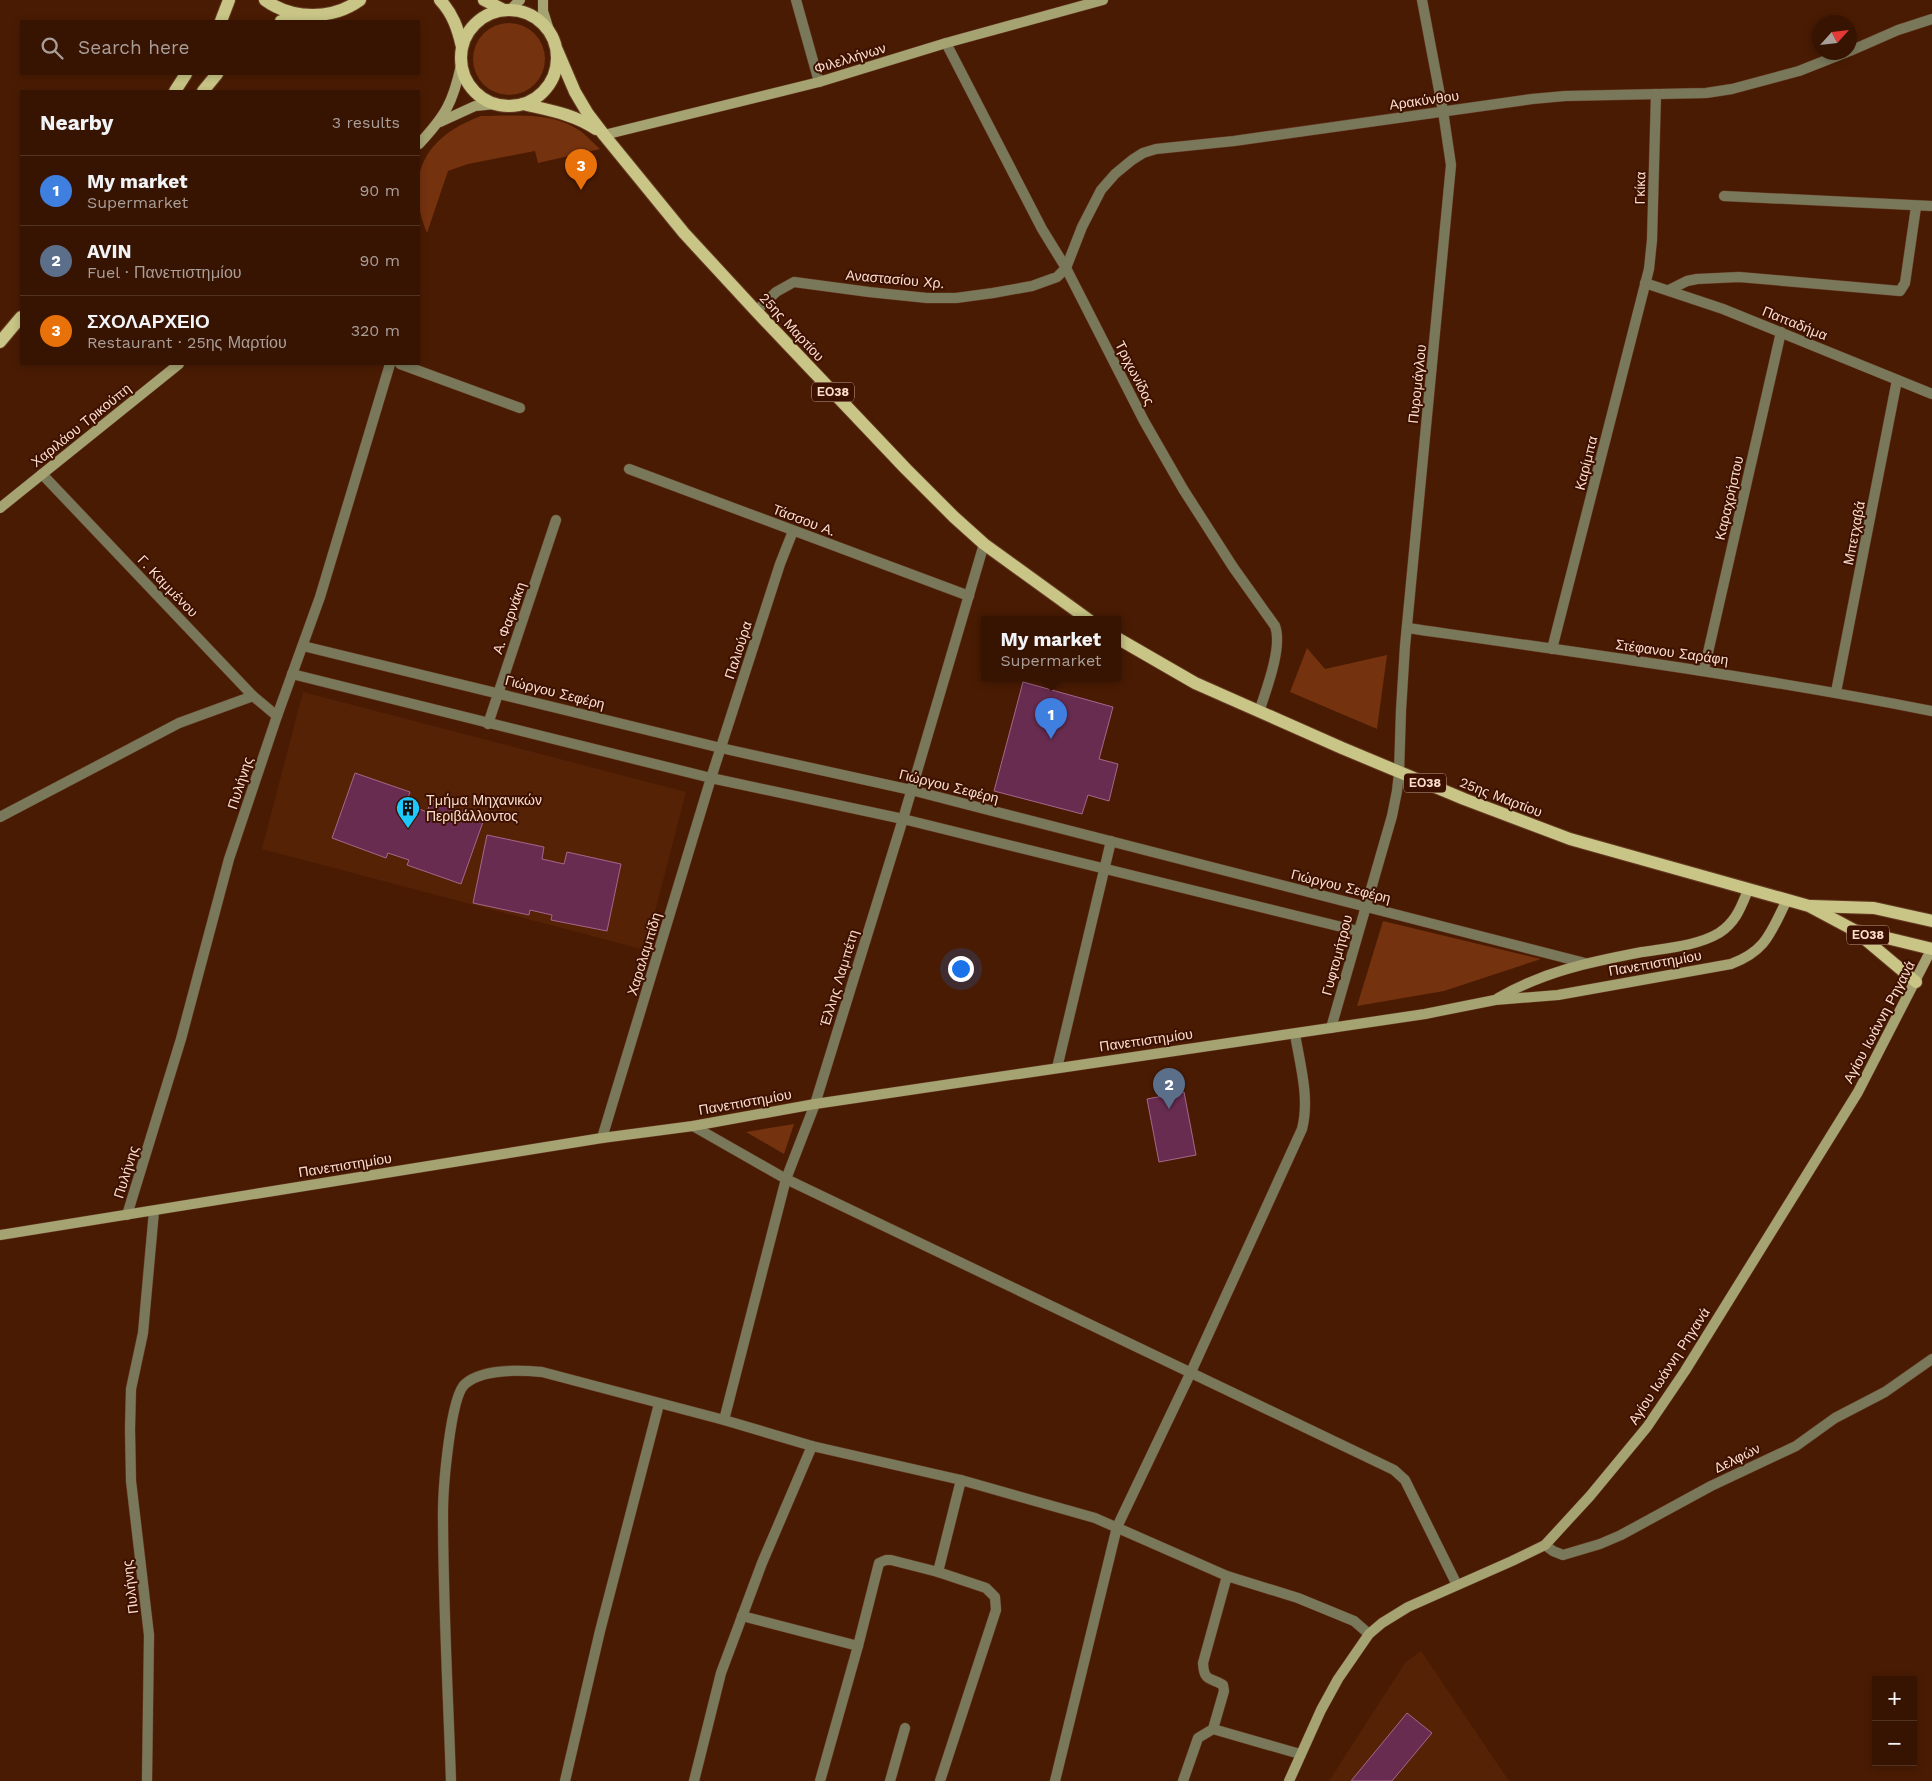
<!DOCTYPE html>
<html lang="en">
<head>
<meta charset="utf-8">
<style>
  body { margin:0; font-family:"Work Sans",sans-serif; background:#3e1d0c; color:#f1f3f6 }
  .controls { position:absolute; right:15px; bottom:15px; display:grid; overflow:hidden; border-radius:0px; box-shadow:0 2px 8px #0003 }
  .controls button { width:45px; height:45px; display:grid; place-items:center; padding:0; border:0; border-bottom:1px solid #513324; background:#371402; color:#f1f3f6; font:25px sans-serif }
  .compass { position:absolute; left:1812px; top:15px; width:45px; height:45px; border-radius:50%; background:#371402; box-shadow:0 2px 8px #0003; rotate:63deg }
  .you { position:absolute; left:960px; top:968px; width:18px; height:18px; margin:-12px; border:4px solid #fff; border-radius:50%; background:#1a73e8; box-shadow:0 0 0 8px #1a73e833 }
  .badge { display:grid; place-items:center; width:32px; height:32px; border-radius:50%; background:#bca0f2; color:#fff; font-size:16px; font-weight:700 }
  .pin { position:absolute; translate:-50% -41px; filter:drop-shadow(0 1px 2px #0008) }
  .pin::after { content:''; position:absolute; top:26px; width:18px; height:15px; background:inherit; clip-path:polygon(0 0,100% 0,50% 100%) }
  .popup { position:absolute; left:981px; top:616px; width:140px; height:65px; box-sizing:border-box; display:grid; place-content:center; border-radius:0px; background:#371402; filter:drop-shadow(0 1px 4px #0005); font-size:16px; white-space:nowrap; color:#aa9e99 }
  .popup b { font-size:19px; color:#f1f3f6 }
  .popup::after { content:''; position:absolute; left:50%; top:100%; margin-left:-10px; border:10px solid transparent; border-top-color:#371402 }
  .list { margin:0; padding:0; list-style:none }
  h2 { display:flex; justify-content:space-between; align-items:center; height:65px; margin:0; padding:0 20px; font-size:21px }
  h2 small { font-size:16px; font-weight:400; color:#aa9e99 }
  .list li { display:grid; grid-template-columns:32px 1fr auto; gap:15px; align-items:center; box-sizing:border-box; height:70px; padding:0 20px; border-top:1px solid #513324 }
  .list b { display:block; font-size:19px; white-space:nowrap }
  .list p { margin:0; font-size:16px; white-space:nowrap; color:#aa9e99 }
  .list em { font-size:16px; font-style:normal; color:#aa9e99 }
  .icon { flex:none; width:28px; height:28px; fill:none; stroke:currentColor; stroke-width:2; stroke-linecap:round; stroke-linejoin:round }
  .map { position:relative; flex:none; width:1932px; height:1781px; overflow:hidden }
  .search { position:absolute; background:#371402; box-shadow:0 2px 8px #0003; left:20px; top:20px; width:400px; height:55px; display:flex; align-items:center; gap:12px; box-sizing:border-box; padding:0 18px; border-radius:0px; color:#aa9e99; font-size:19px }
  .panel { position:absolute; background:#371402; box-shadow:0 2px 8px #0003; left:20px; top:90px; width:400px; height:275px; border-radius:0px }
  .map>svg:first-child { display:block }
  .built { fill:#562206 }
  .green { fill:#74320e }
  .building { fill:#682c50; stroke:#a7668b }
  .lines { fill:none; stroke-linecap:round; stroke-linejoin:round }
  .street-casing { stroke:#663a24; stroke-width:11 }
  .secondary-casing { stroke:#663a24; stroke-width:11 }
  .primary-casing { stroke:#663a24; stroke-width:14 }
  .street { stroke:#79785a; stroke-width:10 }
  .secondary { stroke:#a6a373; stroke-width:10 }
  .primary { stroke:#c8c586; stroke-width:12 }
  .labels { text-anchor:middle; dominant-baseline:central; stroke-width:4; stroke-linejoin:round; paint-order:stroke }
  .shield { fill:#3d1100; stroke:#c3a091; stroke-width:1 }
  .shield-label { font-size:12px; font-weight:bold; fill:#fcddcf }
  .street-label { font-size:14px; fill:#fcddcf; stroke:#3d1100 }
  .poi-label { font-size:14px; fill:#fcddcf; stroke:#3d1100; text-anchor:start }
</style>
</head>
<body>
<div class="map">
<svg width="1932" height="1781" viewBox="0 0 1932 1781">
  <rect width="100%" height="100%" fill="#491b03"/>
  <g class="built">
    <path d="M303,692L686,792L645,950L262,849Z"/>
    <path d="M1421,1651L1509,1781H1329L1405,1663Z"/>
  </g>
  <g class="green">
    <circle cx="509" cy="59" r="36"/>
    <path d="M481,116C514,116 555,111 583,133C589,138 594,144 600,149L538,163L535,151L468,164L448,171L427,233C404,176 424,137 481,116Z"/>
    <path d="M1307,648L1325,669L1387,655L1377,729L1290,692Z"/>
    <path d="M1383,921L1541,959L1444,991L1357,1006Z"/>
    <path d="M794,1124L784,1154L746,1132Z"/>
  </g>
  <g class="building">
    <path d="M1023,682L1113,707L1099,759L1118,764L1109,801L1088,795L1082,814L994,791Z"/>
    <path d="M355,773L410,792L406,804L427,812L431,800L484,819L461,884L407,865L409,860L388,853L386,858L332,838Z"/>
    <path d="M487,835L544,847L542,859L564,864L567,852L621,864L607,931L551,920L552,915L530,910L529,915L473,903Z"/>
    <path d="M1184,1092L1196,1155L1159,1162L1147,1099Z"/>
    <path d="M1407,1713L1432,1733L1392,1781H1351Z"/>
  </g>
  <g class="lines">
    <g class="street-casing">
      <g id="street">
        <path d="M796,0L819,82"/>
        <path d="M946,43L1042,229L1066,268L1144,421L1183,489L1233,567L1275,626C1283,647 1266,690 1259,712"/>
        <path d="M1850,51L1898,30L1932,19"/>
        <path d="M1724,196L1932,206"/>
        <path d="M1645,283L1723,309L1932,394"/>
        <path d="M1669,290L1687,281L1697,279L1739,277L1900,291L1905,283L1916,207"/>
        <path d="M756,311L776,292L794,282L869,292L927,298H956L993,293L1032,286L1057,277L1066,268L1082,227L1101,190L1115,174L1132,160L1143,153L1156,149L1234,141L1532,99L1565,96L1706,93L1732,89L1799,71L1847,52"/>
        <path d="M400,364L520,408"/>
        <path d="M629,469L969,596"/>
        <path d="M42,474L253,696L277,716"/>
        <path d="M1407,628C1583,653 1758,677 1932,711"/>
        <path d="M303,646L721,748L911,790L1585,963"/>
        <path d="M1552,649L1649,269L1652,240L1656,94"/>
        <path d="M1704,670L1781,332"/>
        <path d="M292,674L711,778L903,819L1358,931"/>
        <path d="M1836,692L1897,380"/>
        <path d="M488,724L556,520"/>
        <path d="M0,817L179,723L253,696"/>
        <path d="M1331,1028L1392,816L1397,791L1399,773L1401,710L1405,646L1451,165L1443,111L1422,0"/>
        <path d="M1057,1068L1111,841"/>
        <path d="M693,1126L786,1179L1394,1470L1405,1480L1457,1585"/>
        <path d="M602,1138L711,778L780,564L793,531"/>
        <path d="M127,1215L181,1039L229,859L277,716L320,597L390,364"/>
        <path d="M724,1420L786,1179L815,1104L903,819L984,544"/>
        <path d="M1545,1545L1553,1551L1563,1555L1600,1544L1621,1535L1711,1486L1796,1446L1835,1418L1885,1392L1932,1359"/>
        <path d="M742,1616L858,1646"/>
        <path d="M1213,1729L1300,1754"/>
        <path d="M147,1781L149,1635L131,1481L130,1429L131,1389L143,1333L154,1211"/>
        <path d="M451,1781C448,1692 443,1602 443,1513C443,1490 450,1397 465,1384C483,1368 520,1370 542,1372L724,1420L812,1446L961,1480L1095,1518L1227,1576L1298,1598L1354,1621L1369,1634"/>
        <path d="M565,1781L600,1631L659,1404"/>
        <path d="M694,1781L721,1673L762,1563L812,1446"/>
        <path d="M820,1781L858,1646L879,1563L886,1560H891L938,1572"/>
        <path d="M890,1781L905,1728"/>
        <path d="M940,1781L996,1610L995,1597L986,1588L938,1572L961,1480"/>
        <path d="M1055,1781L1117,1527L1191,1372L1302,1129C1310,1098 1300,1065 1295,1034"/>
        <path d="M1183,1781L1198,1738L1213,1729L1224,1691L1223,1685C1210,1677 1204,1682 1203,1663L1227,1576"/>
      </g>
    </g>
    <g class="secondary-casing">
      <g id="secondary">
        <path d="M543,0V11L549,30"/>
        <path d="M511,9L520,0"/>
        <path d="M440,122L475,106L496,104"/>
        <path d="M604,135L819,82L946,43L1103,0"/>
        <path d="M419,144C445,116 453,103 461,65"/>
        <path d="M0,508L179,364"/>
        <path d="M1498,998C1545,971 1590,962 1642,952C1667,948 1697,946 1719,933C1736,922 1741,907 1748,890"/>
        <path d="M0,1235L602,1138L693,1126L815,1104L1425,1014L1495,1000L1558,995L1731,964C1767,951 1771,931 1787,900"/>
        <path d="M1289,1781L1321,1710L1338,1679L1369,1634L1382,1623L1408,1607L1512,1561L1545,1545L1590,1496L1647,1427L1685,1371L1858,1092L1932,948"/>
      </g>
    </g>
    <g class="primary-casing">
      <g id="primary">
        <path d="M265,0C293,20 332,20 360,0"/>
        <path d="M440,0C453,14 458,29 462,47"/>
        <path d="M484,0L504,10"/>
        <circle cx="509" cy="58" r="48"/>
        <path d="M221,21L229,0"/>
        <path d="M281,21L303,16"/>
        <path d="M557,50L575,92L588,114L604,135L684,233L756,311L906,469L954,517L984,544L1089,620"/>
        <path d="M175,91L186,74"/>
        <path d="M203,91L217,74"/>
        <path d="M523,104C548,110 574,114 596,129"/>
        <path d="M0,342L21,317"/>
        <path d="M1117,638L1195,683L1342,748L1464,799L1570,839L1809,906L1854,930L1932,949"/>
        <path d="M1811,906L1874,908L1932,921"/>
        <path d="M1860,935L1916,982"/>
      </g>
    </g>
    <use href="#street" class="street"/>
    <use href="#secondary" class="secondary"/>
    <use href="#primary" class="primary"/>
  </g>
  <defs>
    <g id="building-pin" transform="scale(1.25)"><path d="M0 17L-7.5 6A9.5 9.5 0 1 1 7.5 6Z" fill="#1dc9fc" stroke="#3d1100"/><path d="M-4-6H4V6H1V3H-1V6H-4ZM-2.5-4.3h1.7v1.8h-1.7ZM.8-4.3h1.7v1.8H.8ZM-2.5-1h1.7V.8h-1.7ZM.8-1h1.7V.8H.8Z" fill="#111"/></g>
  </defs>
  <g fill-rule="evenodd">
    <use href="#building-pin" x="408" y="808"/>
  </g>
  <g class="labels">
    <g class="shield">
      <rect x="812" y="382.5" width="42" height="19" rx="4"/>
      <rect x="1404" y="773.5" width="42" height="19" rx="4"/>
      <rect x="1847" y="925.5" width="42" height="19" rx="4"/>
    </g>
    <g class="shield-label">
      <text x="833" y="392">ΕΟ38</text>
      <text x="1425" y="783">ΕΟ38</text>
      <text x="1868" y="935">ΕΟ38</text>
    </g>
    <g class="street-label">
      <text transform="translate(850 58) rotate(-17)">Φιλελλήνων</text>
      <text transform="translate(1424 100) rotate(-8)">Αρακύνθου</text>
      <text transform="translate(1640 188) rotate(-89)">Γκίκα</text>
      <text transform="translate(895 279) rotate(5)">Αναστασίου Χρ.</text>
      <text transform="translate(1795 323) rotate(22)">Παπαδήμα</text>
      <text transform="translate(792 327) rotate(47)">25ης Μαρτίου</text>
      <text transform="translate(1135 373) rotate(63)">Τριχωνίδος</text>
      <text transform="translate(1417 384) rotate(-84)">Πυρομάγλου</text>
      <text transform="translate(81 425) rotate(-39)">Χαριλάου Τρικούπη</text>
      <text transform="translate(1586 463) rotate(-76)">Καρίμπα</text>
      <text transform="translate(1729 498) rotate(-77)">Καραχρήστου</text>
      <text transform="translate(804 520) rotate(21)">Τάσσου Α.</text>
      <text transform="translate(1854 533) rotate(-79)">Μπετχαβά</text>
      <text transform="translate(168 586) rotate(46)">Γ. Καμμένου</text>
      <text transform="translate(509 618) rotate(-71)">Α. Φαρνάκη</text>
      <text transform="translate(738 650) rotate(-72)">Παλιούρα</text>
      <text transform="translate(1672 652) rotate(8)">Στέφανου Σαράφη</text>
      <text transform="translate(555 692) rotate(14)">Γιώργου Σεφέρη</text>
      <text transform="translate(240 783) rotate(-72)">Πυλήνης</text>
      <text transform="translate(949 786) rotate(14)">Γιώργου Σεφέρη</text>
      <text transform="translate(1501 797) rotate(21)">25ης Μαρτίου</text>
      <text transform="translate(1341 886) rotate(14)">Γιώργου Σεφέρη</text>
      <text transform="translate(644 954) rotate(-73)">Χαραλαμπίδη</text>
      <text transform="translate(1337 955) rotate(-75)">Γυφτομήτρου</text>
      <text transform="translate(1655 963) rotate(-10)">Πανεπιστημίου</text>
      <text transform="translate(839 978) rotate(-73)">Έλλης Λαμπέτη</text>
      <text transform="translate(1879 1022) rotate(-62)">Αγίου Ιωάννη Ρηγανά</text>
      <text transform="translate(1146 1040) rotate(-8)">Πανεπιστημίου</text>
      <text transform="translate(745 1102) rotate(-10)">Πανεπιστημίου</text>
      <text transform="translate(345 1165) rotate(-9)">Πανεπιστημίου</text>
      <text transform="translate(126 1172) rotate(-73)">Πυλήνης</text>
      <text transform="translate(1669 1366) rotate(-57)">Αγίου Ιωάννη Ρηγανά</text>
      <text transform="translate(1737 1458) rotate(-26)">Δελφών</text>
      <text transform="translate(130 1587) rotate(-97)">Πυλήνης</text>
    </g>
    <g class="poi-label">
      <text x="426" y="800">Τμήμα Μηχανικών<tspan x="426" dy="16">Περιβάλλοντος</tspan></text>
    </g>
  </g>
</svg>
<div class="controls">
<button>+</button>
<button>−</button>
</div>
<svg class="compass" viewBox="-18 -18 36 36"><path d="M0-13l5 13h-10z" fill="#e53935"/><path d="M0 13l5-13h-10z" fill="#aa9e99"/></svg>
<div class="you"></div>
<div class="pin badge" style="left:1051px;top:739px;background:#3f7fe0">1</div>
<div class="popup"><b>My market</b>Supermarket</div>
<div class="pin badge" style="left:1169px;top:1109px;background:#5c6f8a">2</div>
<div class="pin badge" style="left:581px;top:190px;background:#e8710a">3</div>
<div class="search"><svg class="icon" aria-label="search" viewBox="0 0 24 24"><circle cx="10" cy="10" r="6"/><path d="M15 15l6 6"/></svg>Search here</div>
<section class="panel">
<h2>Nearby<small>3 results</small></h2>
<ul class="list">
<li><span class="badge" style="background:#3f7fe0">1</span><div><b>My market</b><p>Supermarket</p></div><em>90 m</em></li>
<li><span class="badge" style="background:#5c6f8a">2</span><div><b>AVIN</b><p>Fuel · Πανεπιστημίου</p></div><em>90 m</em></li>
<li><span class="badge" style="background:#e8710a">3</span><div><b>ΣΧΟΛΑΡΧΕΙΟ</b><p>Restaurant · 25ης Μαρτίου</p></div><em>320 m</em></li>
</ul>
</section>
</div>
</body>
</html>
